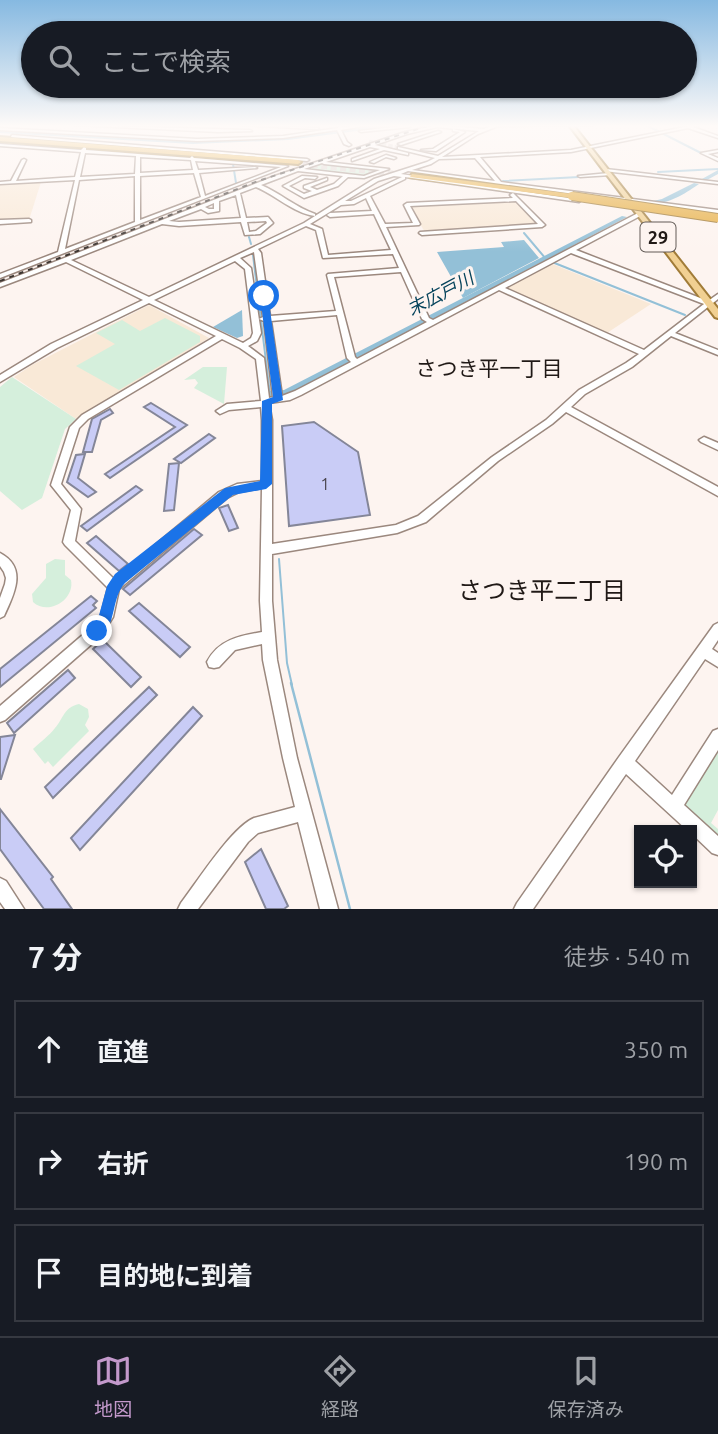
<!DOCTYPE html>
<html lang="ja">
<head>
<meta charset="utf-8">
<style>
  body { margin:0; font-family:Ubuntu,"Noto Sans JP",sans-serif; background:#20242c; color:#f1f3f6 }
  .controls { position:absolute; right:21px; bottom:21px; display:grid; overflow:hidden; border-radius:0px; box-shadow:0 2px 5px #0004 }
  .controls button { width:63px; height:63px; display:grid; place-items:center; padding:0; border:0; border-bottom:2px solid #363941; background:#171b24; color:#f1f3f6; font:35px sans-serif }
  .stop { position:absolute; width:21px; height:21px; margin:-16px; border:5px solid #1a73e8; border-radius:50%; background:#fff }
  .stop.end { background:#1a73e8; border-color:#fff; box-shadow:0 2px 7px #0008 }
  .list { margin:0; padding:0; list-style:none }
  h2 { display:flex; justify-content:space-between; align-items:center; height:91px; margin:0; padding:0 28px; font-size:30px }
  h2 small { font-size:23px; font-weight:400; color:#9ea1a6 }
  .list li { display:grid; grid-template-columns:46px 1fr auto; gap:21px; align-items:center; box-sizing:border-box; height:98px; margin:0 14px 14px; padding:0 14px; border:2px solid #363941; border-radius:0px }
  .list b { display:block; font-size:26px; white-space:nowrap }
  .list em { font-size:23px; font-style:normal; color:#9ea1a6 }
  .icon { flex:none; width:38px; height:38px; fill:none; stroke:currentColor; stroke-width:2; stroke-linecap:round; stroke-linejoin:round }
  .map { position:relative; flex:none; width:718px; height:909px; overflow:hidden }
  .search { position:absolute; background:#171b24; box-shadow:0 2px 5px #0004; left:21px; right:21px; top:21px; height:77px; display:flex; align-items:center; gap:18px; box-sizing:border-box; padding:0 24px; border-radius:38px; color:#9ea1a6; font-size:26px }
  .sheet { height:427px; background:#171b24 }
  nav { display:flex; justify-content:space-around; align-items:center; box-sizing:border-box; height:98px; border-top:2px solid #363941; background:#171b24; font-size:19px; color:#9ea1a6 }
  nav a { display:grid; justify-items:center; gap:4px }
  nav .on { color:#c399cb }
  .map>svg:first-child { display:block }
  .education { fill:#f9e9d7 }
  .green { fill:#d5efdc }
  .water { fill:#93c0d7 }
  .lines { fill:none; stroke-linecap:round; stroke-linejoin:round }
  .stream-far1 { stroke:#93c0d7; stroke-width:2 }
  .stream { stroke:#93c0d7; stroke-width:2.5 }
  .river { fill:#93c0d7; fill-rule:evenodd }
  .building { fill:#c9ccf6; stroke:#848698; stroke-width:2 }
  .minor-tunnel { stroke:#dcd3cf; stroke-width:4.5; stroke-dasharray:4.5 2; stroke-linecap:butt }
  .highway-tunnel { stroke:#dcd3cf; stroke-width:6; stroke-dasharray:6 3.5; stroke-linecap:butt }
  .minor-casing { stroke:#9b887e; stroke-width:3 }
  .major-casing { stroke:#a17c38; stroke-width:4 }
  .highway-casing { stroke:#a17c38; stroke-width:4 }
  .minor { fill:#fff; fill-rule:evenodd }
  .major { fill:#f1d092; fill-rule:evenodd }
  .highway { fill:#e7b14a; fill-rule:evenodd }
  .rail { stroke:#3c3531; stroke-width:2; stroke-dasharray:5 5; stroke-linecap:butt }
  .highway-bridge-casing { stroke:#a17c38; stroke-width:10; stroke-linecap:butt }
  .highway-bridge { stroke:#e7b14a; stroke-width:8 }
  .route { fill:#1a73e8 }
  .labels { text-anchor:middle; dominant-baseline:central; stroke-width:6; stroke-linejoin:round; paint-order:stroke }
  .number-label { font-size:16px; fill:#4a464e }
  .shield { fill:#fdf4f0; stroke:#625b57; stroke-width:2 }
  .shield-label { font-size:18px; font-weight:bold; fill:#201916 }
  .far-water-label { font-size:18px; font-style:italic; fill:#06445c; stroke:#fdf4f0 }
  .neighbourhood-label { font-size:21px; fill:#201916; stroke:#fdf4f0 }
  .near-neighbourhood-label { font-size:24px; fill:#201916; stroke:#fdf4f0 }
</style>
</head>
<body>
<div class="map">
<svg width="718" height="909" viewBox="0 0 718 909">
  <rect width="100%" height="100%" fill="#fdf4f0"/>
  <g class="education">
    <path d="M41,182L29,220L0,221V185Z"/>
    <path d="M514,199L539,223L425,232L409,207Z"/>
    <path d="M550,263L651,304L607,333L507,288Z"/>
    <path d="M149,305L209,338L76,419L14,377L32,365Z"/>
  </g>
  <g class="green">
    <path d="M322,163L384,169L366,177L302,170Z"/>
    <path d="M165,318L200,336V342L119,390L76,366L115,344L96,333L122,320L140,331Z"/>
    <path d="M203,367H227L224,404L194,388L198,383L195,379L184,380Z"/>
    <path d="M12,377L76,419L65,429L42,498L22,510L0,491V387Z"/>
    <path d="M55,559L65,560V575L71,580C75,600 48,616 33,602L32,594L46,578V564Z"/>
    <path d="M79,704L88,709L89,717L85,725L89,731L53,767L48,761L45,764L33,749C40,742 49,736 55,728C64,718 63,708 79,704Z"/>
    <path d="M718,750V810L711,823L718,829V838L683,806Z"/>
  </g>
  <g class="water">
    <path d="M370,125H402L288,140L193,144L0,133V130C61,133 122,139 183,141C246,142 308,135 370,125Z"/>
    <path d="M524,240L539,258L463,298L437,252L504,247L501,242Z"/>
    <path d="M242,310L243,336L237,338L213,327Z"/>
  </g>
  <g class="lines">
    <g class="stream-far1">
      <path d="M646,125L701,153"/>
      <path d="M1,146L20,148"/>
      <path d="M233,164L236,183"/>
      <path d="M658,172L718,169"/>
      <path d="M503,181L579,177"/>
      <path d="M524,233L546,259"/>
      <path d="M249,237L251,244"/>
      <path d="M253,255L270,394"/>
      <path d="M552,262L685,315"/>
      <path d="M279,559L287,663L292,685"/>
    </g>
    <path class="stream" d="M291,683L350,909"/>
    <g class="river">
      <path d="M718,170V174L707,180L702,179Z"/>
      <path d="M694,183L699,184C686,193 665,207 649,202L662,199Z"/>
      <path d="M622,216L627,217L290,395L270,397L265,394L270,391L284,390Z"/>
    </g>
  </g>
  <g class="building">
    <path d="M151,403L187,425L110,478L105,474L175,427L144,407Z"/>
    <path d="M110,409L113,413L101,420L92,452H83L92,419Z"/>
    <path d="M314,422L358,452L370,515L289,526L282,426Z"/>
    <path d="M209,434L215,438L181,463L174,459Z"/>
    <path d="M85,454L78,478L96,492L88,497L67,482L76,455Z"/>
    <path d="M179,463L174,510L164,511L169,464Z"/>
    <path d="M136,486L142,490L87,531L81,526Z"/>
    <path d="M228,505L238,528L229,531L219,508Z"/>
    <path d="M194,529L202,535L130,595L123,589Z"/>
    <path d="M96,536L128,564L119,571L87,543Z"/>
    <path d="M91,596L97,601L93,605L96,608L0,687V669Z"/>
    <path d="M139,603L190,647L180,657L129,611Z"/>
    <path d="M103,640L141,677L131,687L93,649Z"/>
    <path d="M68,670L75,678L14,733L7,723Z"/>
    <path d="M149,687L157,695L53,798L45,787Z"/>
    <path d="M193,707L202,716L80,850L71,838Z"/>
    <path d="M15,735L1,779H0V737Z"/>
    <path d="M0,809L53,877L51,879L72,909H44L0,849Z"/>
    <path d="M261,849L288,906L284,909H266L245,862Z"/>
  </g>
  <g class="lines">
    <g class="minor-tunnel">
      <path d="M419,125H450"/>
      <path d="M369,142L399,148"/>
    </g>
    <path class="highway-tunnel" d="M293,163L407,175"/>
    <g class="minor-casing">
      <g id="minor">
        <path d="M75,125L250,130L252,131L218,132Z"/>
        <path d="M241,125L319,128L317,129Z"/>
        <path d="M339,125H343L342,127L369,125L341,130L347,142L351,145L349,146L344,144L337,130L283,138L197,141L0,130V128L197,139L283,136L338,128Z"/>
        <path d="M409,125L410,127L361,132L359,131Z"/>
        <path d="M437,125L484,129L491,126L488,125H593L498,126L478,134L442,157L571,150L694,125H699L693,127L718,136V138L688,128L571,152L480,157L501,182L718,210V214L408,171L401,174L582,200L579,202L405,177V179L370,196L385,224L413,223L404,205L407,203L513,198L510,195L513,193L545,225L542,227L422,235L419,233L420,232L538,224L516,201L410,206L420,224L419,225L386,227L429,318L433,320L638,213H642V215L576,250L708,301L718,294V299L675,333L718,350V355L671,336L632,367L585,394L571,407L718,487V496L566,412L552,424L498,461L426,522L397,533L272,554V601L277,660L297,758L338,909H320L298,822L258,833L248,842L198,909H178L181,903C197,882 232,827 254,818L295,807L283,758L263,660L262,644L235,650L219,667L214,668L209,667L207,662C218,640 239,636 262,632L260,601L262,488L239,492L227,498L119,589L113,617L102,635L5,720L0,722V706L92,627L101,615L108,588L65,545L63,542L71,510L51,485L70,427L82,415L216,336L149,303L57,348L0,382V375L51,344L143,300L66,262L0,287V283L275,176L405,132ZM437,127L479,131L438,156L398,147V149L435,158L427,162L374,179L315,216V214C295,207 280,193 261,185L298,171L343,176L334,184L317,190L310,187L327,180V178L304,186V188L312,191L304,194L289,186L305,178L315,179L317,177L302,176L283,186L304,198L338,186L348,177L364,178L389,169L326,162L370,147L380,149L352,159V161L384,150L408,155V153L375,145L407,134ZM475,158L495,181L412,170L431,164L439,159ZM322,163L324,164L380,170L364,176L304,169ZM394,176L402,177L351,201H345L378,181ZM256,187C276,195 293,213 315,216L304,223L149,297L71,260L162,224L179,226L241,222L245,235L260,234L273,223L268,217L246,218L240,193ZM236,195L241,218L179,222L169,221L201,209L208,213L219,211V201ZM366,198L372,211L330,213L327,215L330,217L374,214L391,250L328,255L322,229L310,224L341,205L354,204ZM214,203V209H209L205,207ZM266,221L267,223L256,231L249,232L247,222ZM306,226L316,230L323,258L393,254L399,268L328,274L327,275L336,311L270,316L261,253L258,249ZM254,252L263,317L259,319L264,321L273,397L269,398L264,358L248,346L257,341L261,333L251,268L240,258ZM571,253L704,304L644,350L505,288ZM235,261L245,269L253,333L251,338L243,343L154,300ZM401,272L422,319L427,322L357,359L355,357L334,277ZM499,290L639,354L626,363L579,390L546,420L492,457L418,516L396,525L272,544V420L269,403L290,400L301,395ZM337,315L347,358L351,362L295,391L282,396L271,321ZM222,339L240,348L256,359L261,401L227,404L216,411L220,414L229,410L261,407L262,420V481L237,484L219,492L114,579L75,541L81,509L61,484L79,428L88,419Z"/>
        <path d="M453,129L465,132L436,151L421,150L433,149L460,132L453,131Z"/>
        <path d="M438,131L441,132L401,145L398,144Z"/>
        <path d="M12,135L307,159L309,160L307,161L11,137Z"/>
        <path d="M0,144L81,150L84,147L86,148V150L190,158L192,156L194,158L288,166L0,278V274L58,252L75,180L0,184V182L11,181L22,160L24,159L26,160L16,181L75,177L81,152L0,146ZM85,153L136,156L135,174L80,177ZM140,157L191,160L193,170L140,173ZM195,161L281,167L205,196L199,173L257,168L255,167L198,170ZM194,173L201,197L140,220V176ZM135,176V222L65,249L79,180Z"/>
        <path d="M718,150V152L708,154L718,158V161L701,153Z"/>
        <path d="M386,155L396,158L394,159L386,157L374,163L370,162Z"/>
        <path d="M606,169L718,182V184L604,171Z"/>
        <path d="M609,173L611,175L580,177L578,176Z"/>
        <path d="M29,219L31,220V222L0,224V220Z"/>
        <path d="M704,437L718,443V450L701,442L699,440Z"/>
        <path d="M0,553C28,568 14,594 4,616L0,618V598L5,584L6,578L4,572L0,566Z"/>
        <path d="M718,623V640L712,649L718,653V667L705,659L635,761L672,795L713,731L718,729V750L684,805L718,836V855L712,853L692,834V830H687L626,774L533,909H514L517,903L619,757L714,625Z"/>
        <path d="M0,878L6,881L24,909H5L0,902Z"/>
      </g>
    </g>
    <g class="major-casing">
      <path id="major" d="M569,125H573L718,309V318L715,317Z"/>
    </g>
    <g class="highway-casing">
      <g id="highway">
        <path d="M0,137L298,160L301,162L298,164L0,141Z"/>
        <path d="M412,174L572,194L576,196L572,198L410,177Z"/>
      </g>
    </g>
    <use href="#minor" class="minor"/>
    <use href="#major" class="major"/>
    <use href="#highway" class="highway"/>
    <path class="rail" d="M0,281L258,181L430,125"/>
    <g class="highway-bridge-casing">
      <path id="highway-bridge" d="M572,196L718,218"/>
    </g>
    <use href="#highway-bridge" class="highway-bridge"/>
  </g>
  <linearGradient id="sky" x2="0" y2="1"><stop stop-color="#86b9e1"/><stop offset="0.5" stop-color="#fefaf8"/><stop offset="1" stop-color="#fefaf8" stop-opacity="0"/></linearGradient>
  <rect width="718" height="252" fill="url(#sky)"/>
  <path class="route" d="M264,293L268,296L283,400L272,404V484L266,489L233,495L125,583C112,597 116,621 103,636H92L90,631L98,619L107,586L115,574L225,488L260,481L262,401L273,397L260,296Z"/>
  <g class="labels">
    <g class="number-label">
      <text x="325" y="484">1</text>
    </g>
    <rect class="shield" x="640.5" y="222.5" width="35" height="29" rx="5"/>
    <g class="shield-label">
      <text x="658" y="237">29</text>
    </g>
    <g class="far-water-label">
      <text transform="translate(440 293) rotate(-28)">末広戸川</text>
    </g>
    <g class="neighbourhood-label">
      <text x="489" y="368">さつき平一丁目</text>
    </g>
    <g class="near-neighbourhood-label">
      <text x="542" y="590">さつき平二丁目</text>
    </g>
  </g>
</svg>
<div class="controls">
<button><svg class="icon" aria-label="locate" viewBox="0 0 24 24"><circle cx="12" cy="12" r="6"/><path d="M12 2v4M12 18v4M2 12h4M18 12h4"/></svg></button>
</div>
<div class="stop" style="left:264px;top:296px"></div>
<div class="stop end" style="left:97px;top:631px"></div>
<div class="search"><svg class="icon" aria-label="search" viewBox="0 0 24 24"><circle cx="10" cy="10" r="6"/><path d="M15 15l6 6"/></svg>ここで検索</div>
</div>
<section class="sheet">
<h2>7 分<small>徒歩 · 540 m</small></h2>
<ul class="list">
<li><svg class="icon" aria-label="ahead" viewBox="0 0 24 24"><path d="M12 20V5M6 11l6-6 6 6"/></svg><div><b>直進</b></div><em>350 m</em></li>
<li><svg class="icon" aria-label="right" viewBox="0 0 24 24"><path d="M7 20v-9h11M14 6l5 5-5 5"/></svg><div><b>右折</b></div><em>190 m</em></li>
<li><svg class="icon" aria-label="arrive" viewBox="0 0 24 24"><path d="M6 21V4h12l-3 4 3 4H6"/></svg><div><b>目的地に到着</b></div></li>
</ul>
</section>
<nav>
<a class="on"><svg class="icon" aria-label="map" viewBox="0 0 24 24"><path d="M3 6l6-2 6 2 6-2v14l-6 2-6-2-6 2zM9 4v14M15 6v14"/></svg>地図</a>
<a><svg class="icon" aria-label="directions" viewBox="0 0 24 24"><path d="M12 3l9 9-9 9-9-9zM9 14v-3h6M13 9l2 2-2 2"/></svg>経路</a>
<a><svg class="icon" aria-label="saved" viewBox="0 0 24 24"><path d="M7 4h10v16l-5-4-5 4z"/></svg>保存済み</a>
</nav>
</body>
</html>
